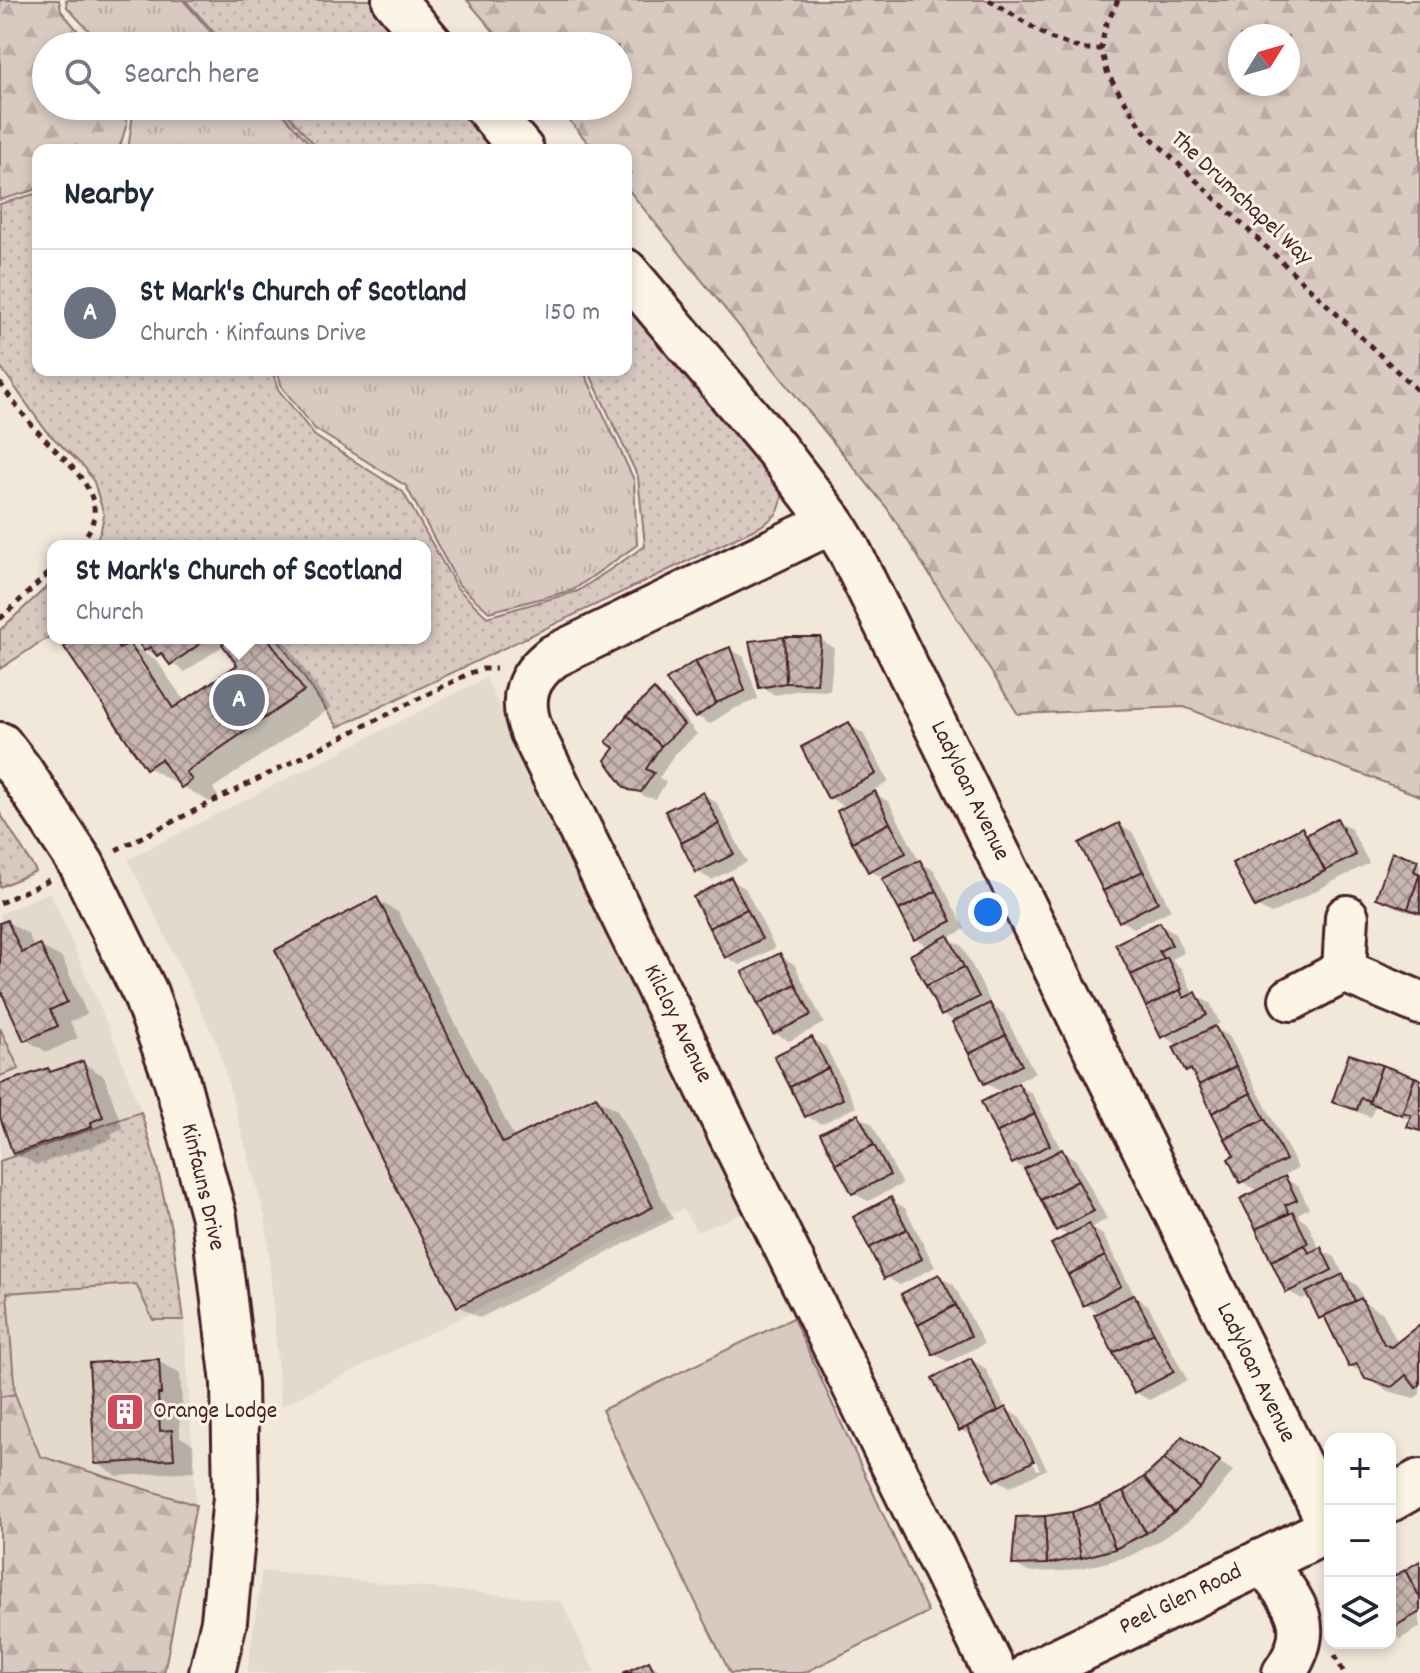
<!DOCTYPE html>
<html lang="en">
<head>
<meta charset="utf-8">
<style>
  body { margin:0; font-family:Dekko,sans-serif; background:#f6f6f7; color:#1f2937 }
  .controls { position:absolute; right:24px; bottom:24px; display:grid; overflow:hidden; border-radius:16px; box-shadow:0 4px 12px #0003 }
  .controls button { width:72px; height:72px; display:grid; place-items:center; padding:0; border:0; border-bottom:2px solid #e0e1e3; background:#fff; color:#1f2937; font:40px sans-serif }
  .compass { position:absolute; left:1228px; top:24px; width:72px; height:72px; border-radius:50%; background:#fff; box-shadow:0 4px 12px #0003; rotate:53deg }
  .you { position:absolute; left:988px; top:912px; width:28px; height:28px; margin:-20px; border:6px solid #fff; border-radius:50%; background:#1a73e8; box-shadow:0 0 0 12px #1a73e833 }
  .badge { display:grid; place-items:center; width:52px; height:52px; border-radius:50%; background:#0b8043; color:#fff; font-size:26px; font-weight:700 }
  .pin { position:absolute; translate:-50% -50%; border:4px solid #fff; box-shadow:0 2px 8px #0006 }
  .popup { position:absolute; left:47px; top:540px; width:384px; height:104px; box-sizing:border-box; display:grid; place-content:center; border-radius:16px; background:#fff; filter:drop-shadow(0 2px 6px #0005); font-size:26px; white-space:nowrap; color:#747a83 }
  .popup b { font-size:30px; color:#1f2937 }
  .popup::after { content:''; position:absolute; left:50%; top:100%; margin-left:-16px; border:16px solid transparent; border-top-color:#fff }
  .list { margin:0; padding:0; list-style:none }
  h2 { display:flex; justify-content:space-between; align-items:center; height:104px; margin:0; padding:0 32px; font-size:34px }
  h2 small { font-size:26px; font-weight:400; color:#747a83 }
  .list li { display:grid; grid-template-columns:52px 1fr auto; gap:24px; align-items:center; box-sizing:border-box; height:128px; padding:0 32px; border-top:2px solid #e0e1e3 }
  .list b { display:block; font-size:30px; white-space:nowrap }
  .list p { margin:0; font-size:26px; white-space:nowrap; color:#747a83 }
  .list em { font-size:26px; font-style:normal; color:#747a83 }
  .icon { flex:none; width:44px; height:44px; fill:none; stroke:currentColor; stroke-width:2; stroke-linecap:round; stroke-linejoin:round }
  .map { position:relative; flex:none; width:1420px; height:1673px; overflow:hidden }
  .search { position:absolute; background:#fff; box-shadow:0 4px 12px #0003; left:32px; top:32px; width:600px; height:88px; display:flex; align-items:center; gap:20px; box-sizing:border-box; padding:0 28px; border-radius:44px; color:#747a83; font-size:30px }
  .panel { position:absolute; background:#fff; box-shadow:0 4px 12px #0003; left:32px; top:144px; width:600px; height:232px; border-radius:16px }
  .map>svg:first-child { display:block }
  .built { fill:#e4d9cd }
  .grass { fill:url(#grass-tufts); stroke:#917476; stroke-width:2 }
  .forest { fill:url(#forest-firs); stroke:#917476; stroke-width:2; fill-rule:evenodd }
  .park { fill:url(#park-dots); stroke:#917476; stroke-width:2 }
  .pitch { fill:#d8cac0; stroke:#917476; stroke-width:2 }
  .shadow { fill:#0003; fill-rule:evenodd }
  .building { fill:url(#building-cross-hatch); stroke:#4a1f2b; stroke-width:2 }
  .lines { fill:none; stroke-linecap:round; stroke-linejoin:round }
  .street-casing { stroke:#4a1f2b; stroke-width:48 }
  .secondary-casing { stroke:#4a1f2b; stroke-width:50 }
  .path { stroke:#4a1f2b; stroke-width:5; stroke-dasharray:6 6; stroke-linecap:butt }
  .street { stroke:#fcf5e5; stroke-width:42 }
  .secondary { stroke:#fcf5e5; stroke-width:44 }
  .labels { text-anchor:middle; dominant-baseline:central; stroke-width:6; stroke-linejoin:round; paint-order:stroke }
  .street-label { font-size:24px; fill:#4a1f2b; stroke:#fcf5e5 }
  .poi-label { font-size:24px; fill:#4a1f2b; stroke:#fcf5e5; text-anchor:start }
</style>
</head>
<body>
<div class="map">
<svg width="1420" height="1673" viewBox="0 0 1420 1673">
  <defs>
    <pattern id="grass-tufts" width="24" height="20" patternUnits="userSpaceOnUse" patternTransform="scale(2)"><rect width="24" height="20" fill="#d8cac0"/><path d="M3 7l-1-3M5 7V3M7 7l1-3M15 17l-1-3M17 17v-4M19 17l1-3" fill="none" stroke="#bbada5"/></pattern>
    <pattern id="forest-firs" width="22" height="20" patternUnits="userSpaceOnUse" patternTransform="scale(2)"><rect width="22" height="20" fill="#d8cac0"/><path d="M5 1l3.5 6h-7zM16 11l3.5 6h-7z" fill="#bbada5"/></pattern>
    <pattern id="park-dots" width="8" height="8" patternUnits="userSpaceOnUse" patternTransform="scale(2)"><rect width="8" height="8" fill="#d8cac0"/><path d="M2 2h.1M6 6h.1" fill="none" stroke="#bbada5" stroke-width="1.8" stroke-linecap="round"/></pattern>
    <pattern id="building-cross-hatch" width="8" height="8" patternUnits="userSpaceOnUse" patternTransform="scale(2)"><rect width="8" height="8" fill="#c7b6af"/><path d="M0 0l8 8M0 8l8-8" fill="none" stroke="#a4938f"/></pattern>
  </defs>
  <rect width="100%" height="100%" fill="#f1e8da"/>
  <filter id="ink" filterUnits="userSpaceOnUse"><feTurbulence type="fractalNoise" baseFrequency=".0125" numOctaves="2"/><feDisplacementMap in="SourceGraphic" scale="16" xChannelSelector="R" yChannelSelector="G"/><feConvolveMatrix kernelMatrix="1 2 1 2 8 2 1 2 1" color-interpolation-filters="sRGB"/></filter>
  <g filter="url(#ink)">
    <g class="built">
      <path d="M486,678L748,1211L697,1232L683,1209L281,1406L266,1221L218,1046L128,859Z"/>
      <path d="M50,892L115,1042L141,1112L0,1161V1076L19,1069L0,1028V914Z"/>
      <path d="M136,1284L153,1320H184L196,1505L40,1456L15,1394L6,1293Z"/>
      <path d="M262,1571L561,1601L595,1673H247Z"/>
    </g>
    <g class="grass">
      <path d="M66,0H183L223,46H103L67,7Z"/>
      <path d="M130,106H276L315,150H128L133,114Z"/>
      <path d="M277,370H583L634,480L637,545L573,590L489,612L459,585L406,486L315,429L282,387Z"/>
    </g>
    <g class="forest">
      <path d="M0,0H59L61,11L91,46H46V106H122L127,123L119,150H38V189L0,200Z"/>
      <path d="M467,0H1420V796L1184,707L1018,714L887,508L626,187V150H594L557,106H618V46H506ZM1240,36H1288V84H1240Z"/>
      <path d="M15,1394L40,1456L196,1505L164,1673H0V1397Z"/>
    </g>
    <g class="park">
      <path d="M185,0H373L413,46H226Z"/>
      <path d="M280,106H464L502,150H319Z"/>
      <path d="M38,193V370H272L278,389L315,436L403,492L457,588L487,617L578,591L645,546L638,477L588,370H626V293L783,490C781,510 778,516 761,526L338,727L277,638H425V546H91L96,541L101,530L104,515L94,482L85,468L46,431L0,366V204Z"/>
      <path d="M53,581V634L0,669V630Z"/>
      <path d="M0,813L36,871L0,887Z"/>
      <path d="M0,1028L19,1069L0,1076Z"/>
      <path d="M141,1112L156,1163L172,1233L184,1320H153L136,1284L7,1293L15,1394L0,1397V1161Z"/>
    </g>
    <path class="pitch" d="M793,1318L928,1612L804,1673H730L602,1410Z"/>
    <g class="shadow">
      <path d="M81,638H124L129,641L133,647L157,661L185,702L240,666L225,644L185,672L161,656L159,657L145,649L147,638H283L331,708L213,788L218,797L210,802L182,786L179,781L176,783L147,767Z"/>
      <path d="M820,639L834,648L830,691L801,690L775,695L761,687Z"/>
      <path d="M730,649L744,657L758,699L731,710L710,724L696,716Z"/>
      <path d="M655,692L669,700L697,734L675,754L659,778L666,782L656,799L646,797L626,786Z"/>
      <path d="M849,725L863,733L889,782L871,791L889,802L920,863L934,870L965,929L948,938L962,946L993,1007L1004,1014L1035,1073L1015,1083L1032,1094L1062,1151L1076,1160L1107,1219L1091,1228L1103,1235L1134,1294L1132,1295L1148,1305L1187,1380L1149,1400L1135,1392L1101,1314L1084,1304L1070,1237L1057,1229L1028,1171L1014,1163L1003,1093L985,1083L954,1021L943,1015L929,947L916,939L884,878L870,871L847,808L829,797Z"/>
      <path d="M703,794L717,803L747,862L712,880L698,872Z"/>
      <path d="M1337,821L1351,829L1369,863L1271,914L1257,906L1302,830L1311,835Z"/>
      <path d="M1119,825L1133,833L1171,910L1134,928L1120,920Z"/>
      <path d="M1417,862L1420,864V915L1393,906L1379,898Z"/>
      <path d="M731,880L745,888L775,948L740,965L726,957Z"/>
      <path d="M377,900L398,912L515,1139L596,1098L617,1110L673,1219L480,1318L459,1306Z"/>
      <path d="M7,922L28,934L35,949L40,946L62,958L87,1014L70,1022L78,1038L47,1052L26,1040L0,985V925Z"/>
      <path d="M1160,924L1174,932L1184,953L1172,959L1175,964L1181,968L1194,995L1210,1003L1220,1023L1213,1027L1229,1036L1298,1168L1281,1176L1299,1187L1309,1208L1298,1214L1300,1219L1307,1222L1320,1250L1335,1257L1345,1278L1357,1285L1365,1303L1383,1313L1398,1344L1420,1327V1394L1414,1398L1388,1391L1366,1378L1364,1374L1351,1366L1330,1323L1321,1317L1310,1295L1302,1299L1288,1291L1243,1200L1259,1192L1241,1181L1237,1157L1197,1076L1187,1071L1180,1046L1163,1036L1118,945Z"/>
      <path d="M780,956L794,964L824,1023L789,1041L775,1033Z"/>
      <path d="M812,1039L826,1047L856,1107L821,1124L807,1116Z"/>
      <path d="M83,1063L104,1076L123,1129L111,1134L113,1139L36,1165L14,1152L0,1111V1086L48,1070L53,1073Z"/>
      <path d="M1420,1080V1132L1410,1126L1412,1120L1375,1105L1371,1117L1349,1109L1335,1101Z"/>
      <path d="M858,1116L872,1124L902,1184L868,1201L853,1193Z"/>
      <path d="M891,1200L905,1208L935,1267L900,1285L886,1277Z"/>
      <path d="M939,1277L954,1285L984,1344L948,1362L934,1354Z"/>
      <path d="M971,1360L985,1368L1006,1409L1020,1418L1047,1469L1010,1487L996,1479L975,1438L961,1430ZM1010,1418H1014L1040,1469L1037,1470Z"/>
      <path d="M158,1361L180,1373L182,1406H179L180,1437L193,1444L195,1471L118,1476L97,1463Z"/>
      <path d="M1197,1447L1233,1471L1214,1495L1189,1521L1160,1540L1130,1556L1096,1565L1063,1571L1028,1572L1014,1564L1073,1514L1124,1493Z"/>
      <path d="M1420,1564V1627L1400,1639L1390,1633V1580Z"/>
      <path d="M649,1663L664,1673H628Z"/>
    </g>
    <g class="building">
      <path d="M784,637H821L817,684L786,683Z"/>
      <path d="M784,637L786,683L759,688L749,641Z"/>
      <path d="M77,638H111L119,649L129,643L173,708L237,665L222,644L231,638H268L304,691L186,772L192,780L181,788L161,759L146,769L64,647Z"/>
      <path d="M144,638H208L170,665L161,653L157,656L150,647L144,651L138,642Z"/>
      <path d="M730,647L745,691L716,703L695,661Z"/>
      <path d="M695,661L716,703L695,718L666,680Z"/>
      <path d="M654,689L684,725L661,746L627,715Z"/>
      <path d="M627,715L661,746L646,769L654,773L641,792L629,790L624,787L605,760L614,748L606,742Z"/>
      <path d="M849,722L876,774L828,799L801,747Z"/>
      <path d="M875,791L890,823L852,842L837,811Z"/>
      <path d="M703,792L719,824L681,843L665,811Z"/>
      <path d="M1337,818L1356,855L1325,871L1306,835Z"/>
      <path d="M890,823L906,853L868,872L852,842Z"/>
      <path d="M1119,823L1143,871L1103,891L1079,843Z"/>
      <path d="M719,824L734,854L696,873L681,843Z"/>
      <path d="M1302,827L1325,871L1255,908L1232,863Z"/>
      <path d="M1392,852L1418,860L1414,871L1420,874L1408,909L1376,898Z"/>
      <path d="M920,860L937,891L899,910L882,879Z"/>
      <path d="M1143,871L1158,902L1119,922L1103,891Z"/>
      <path d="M1420,873V913L1408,909Z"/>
      <path d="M731,877L747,909L709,928L693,897Z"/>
      <path d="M937,891L952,921L914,940L899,910Z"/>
      <path d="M377,897L503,1143L596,1096L653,1207L457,1307L275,950Z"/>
      <path d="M747,909L762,939L725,958L709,928Z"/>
      <path d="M7,920L22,953L40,944L67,1002L50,1010L58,1026L24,1041L0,989V923Z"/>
      <path d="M1160,922L1172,945L1159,951L1164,959L1131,975L1115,944Z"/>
      <path d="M948,935L964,967L926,986L910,955Z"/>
      <path d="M780,953L796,984L758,1004L742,972Z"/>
      <path d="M1167,957L1182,989L1146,1007L1131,975Z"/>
      <path d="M964,967L979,997L941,1016L926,986Z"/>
      <path d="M796,984L811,1015L773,1034L758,1004Z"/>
      <path d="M1180,990L1184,998L1196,992L1207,1015L1161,1038L1146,1007Z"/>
      <path d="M990,1003L1006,1035L969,1054L952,1022Z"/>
      <path d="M1215,1026L1236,1066L1199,1085L1191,1069L1186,1072L1173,1047Z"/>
      <path d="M1006,1035L1022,1065L984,1084L969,1054Z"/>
      <path d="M812,1037L828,1068L790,1087L774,1056Z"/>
      <path d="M1349,1054L1382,1065L1370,1101L1361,1098L1357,1110L1332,1102Z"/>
      <path d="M83,1061L103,1117L91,1122L92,1127L13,1154L0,1117V1084L48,1068L50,1072Z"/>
      <path d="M1382,1065L1415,1077L1402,1115L1369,1103Z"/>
      <path d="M1236,1066L1251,1093L1212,1113L1199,1085Z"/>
      <path d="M828,1068L843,1099L805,1117L790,1087Z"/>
      <path d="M1415,1077L1420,1079V1131L1407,1127L1411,1115L1403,1112Z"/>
      <path d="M1018,1083L1035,1114L996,1133L981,1102Z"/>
      <path d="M1251,1093L1265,1119L1225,1139L1212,1113Z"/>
      <path d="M858,1114L874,1145L836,1164L820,1133Z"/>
      <path d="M1035,1114L1050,1145L1012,1164L996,1133Z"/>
      <path d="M1265,1119L1286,1160L1240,1183L1228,1159L1234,1156L1225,1139Z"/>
      <path d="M874,1145L890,1175L852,1194L836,1164Z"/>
      <path d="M1062,1149L1078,1181L1041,1200L1024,1169Z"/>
      <path d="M1285,1176L1297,1200L1285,1205L1289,1213L1256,1229L1240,1199Z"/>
      <path d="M1078,1181L1094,1211L1056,1231L1041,1200Z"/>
      <path d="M891,1197L907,1229L869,1248L853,1217Z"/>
      <path d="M1293,1212L1308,1243L1271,1261L1256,1229Z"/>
      <path d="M1089,1224L1105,1256L1068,1275L1051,1244Z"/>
      <path d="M907,1229L922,1259L884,1279L869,1248Z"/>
      <path d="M1305,1245L1309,1253L1321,1247L1332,1270L1286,1293L1271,1261Z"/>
      <path d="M1105,1256L1121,1286L1083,1306L1068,1275Z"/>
      <path d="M939,1274L956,1305L918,1325L901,1294Z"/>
      <path d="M1343,1274L1355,1301L1319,1319L1306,1292Z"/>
      <path d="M1134,1294L1154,1333L1113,1353L1094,1315Z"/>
      <path d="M1361,1298L1384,1344L1391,1347L1420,1324V1385L1416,1388L1406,1375L1392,1387L1365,1379L1357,1364L1349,1367L1324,1316Z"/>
      <path d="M956,1305L971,1336L933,1355L918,1325Z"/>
      <path d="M1154,1333L1174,1372L1134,1393L1113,1353Z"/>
      <path d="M971,1358L998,1411L959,1431L932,1378Z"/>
      <path d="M159,1359L161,1394H158L160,1431L172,1430L174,1459L95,1464L89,1363Z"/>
      <path d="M1006,1407L1034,1461L994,1481L967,1427Z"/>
      <path d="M1182,1436L1220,1461L1200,1488L1164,1459Z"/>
      <path d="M1164,1459L1200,1488L1174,1513L1144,1477Z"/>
      <path d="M1144,1477L1174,1513L1146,1533L1123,1492Z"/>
      <path d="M1123,1492L1146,1533L1115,1549L1099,1503Z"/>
      <path d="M1099,1503L1115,1549L1081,1558L1072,1512Z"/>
      <path d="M1072,1512L1081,1558L1047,1564L1045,1516Z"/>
      <path d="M1045,1516L1047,1564L1012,1565L1016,1517Z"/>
      <path d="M1420,1561V1598L1405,1570Z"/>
      <path d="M1405,1570L1420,1598V1612L1390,1629V1578Z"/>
      <path d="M649,1661L655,1673H623Z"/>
    </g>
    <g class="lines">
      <g class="street-casing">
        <g id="street">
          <path d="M394,0L433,46"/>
          <path d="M485,106L522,150"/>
          <path d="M626,271L776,449L832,522L849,550L1330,1526"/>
          <path d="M832,522L554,656C526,677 519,699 532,732L995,1673"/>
          <path d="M1344,971L1347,917"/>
          <path d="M1291,999L1344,971L1420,1003"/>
          <path d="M1261,1561C1293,1600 1318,1625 1284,1673"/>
        </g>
      </g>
      <g class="secondary-casing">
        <g id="secondary">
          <path d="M0,745L20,771L82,865L145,993L176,1078L214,1217L234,1383L236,1497L224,1621L212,1673"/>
          <path d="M1390,1499L1420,1482"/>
          <path d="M1032,1673L1330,1529"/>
        </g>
      </g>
      <g class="path">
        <path d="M989,0L1050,38L1082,49H1101"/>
        <path d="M1118,0L1105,27L1101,49L1108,75L1145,132L1420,393"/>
        <path d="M0,383C12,400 25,418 39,433C68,465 122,502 77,546"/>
        <path d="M0,619L53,569"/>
        <path d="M116,850L470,673L483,669H496"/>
        <path d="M0,903L49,880"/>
        <path d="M1335,1655L1344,1673"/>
      </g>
      <use href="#street" class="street"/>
      <use href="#secondary" class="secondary"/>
    </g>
  </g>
  <defs>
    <g id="building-square" transform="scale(2)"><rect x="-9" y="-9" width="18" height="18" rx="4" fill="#d1495b" stroke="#fcf5e5"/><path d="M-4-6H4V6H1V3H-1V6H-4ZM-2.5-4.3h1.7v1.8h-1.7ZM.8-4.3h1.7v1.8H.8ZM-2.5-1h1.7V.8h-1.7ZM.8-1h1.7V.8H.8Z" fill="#fff"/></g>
  </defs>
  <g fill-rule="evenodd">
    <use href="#building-square" x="125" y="1412"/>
  </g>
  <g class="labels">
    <g class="street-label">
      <text transform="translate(1241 199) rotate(43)">The Drumchapel Way</text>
      <text transform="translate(969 791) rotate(64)">Ladyloan Avenue</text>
      <text transform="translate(677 1024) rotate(64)">Kilcloy Avenue</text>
      <text transform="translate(202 1187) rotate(77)">Kinfauns Drive</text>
      <text transform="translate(1255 1373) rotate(64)">Ladyloan Avenue</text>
      <text transform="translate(1181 1600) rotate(-26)">Peel Glen Road</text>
    </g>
    <g class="poi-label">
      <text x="153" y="1412">Orange Lodge</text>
    </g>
  </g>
</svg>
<div class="controls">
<button>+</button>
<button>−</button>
<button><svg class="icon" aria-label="layers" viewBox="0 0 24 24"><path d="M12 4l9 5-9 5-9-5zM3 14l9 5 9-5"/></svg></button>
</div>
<svg class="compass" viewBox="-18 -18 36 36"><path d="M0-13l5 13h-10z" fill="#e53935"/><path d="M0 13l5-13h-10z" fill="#747a83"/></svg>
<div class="you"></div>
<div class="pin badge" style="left:239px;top:700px;background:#6b7280">A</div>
<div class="popup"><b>St Mark's Church of Scotland</b>Church</div>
<div class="search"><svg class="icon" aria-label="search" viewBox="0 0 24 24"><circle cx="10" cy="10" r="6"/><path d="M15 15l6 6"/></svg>Search here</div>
<section class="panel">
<h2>Nearby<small></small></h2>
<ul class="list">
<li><span class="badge" style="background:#6b7280">A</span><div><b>St Mark's Church of Scotland</b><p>Church · Kinfauns Drive</p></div><em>150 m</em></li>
</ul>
</section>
</div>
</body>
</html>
